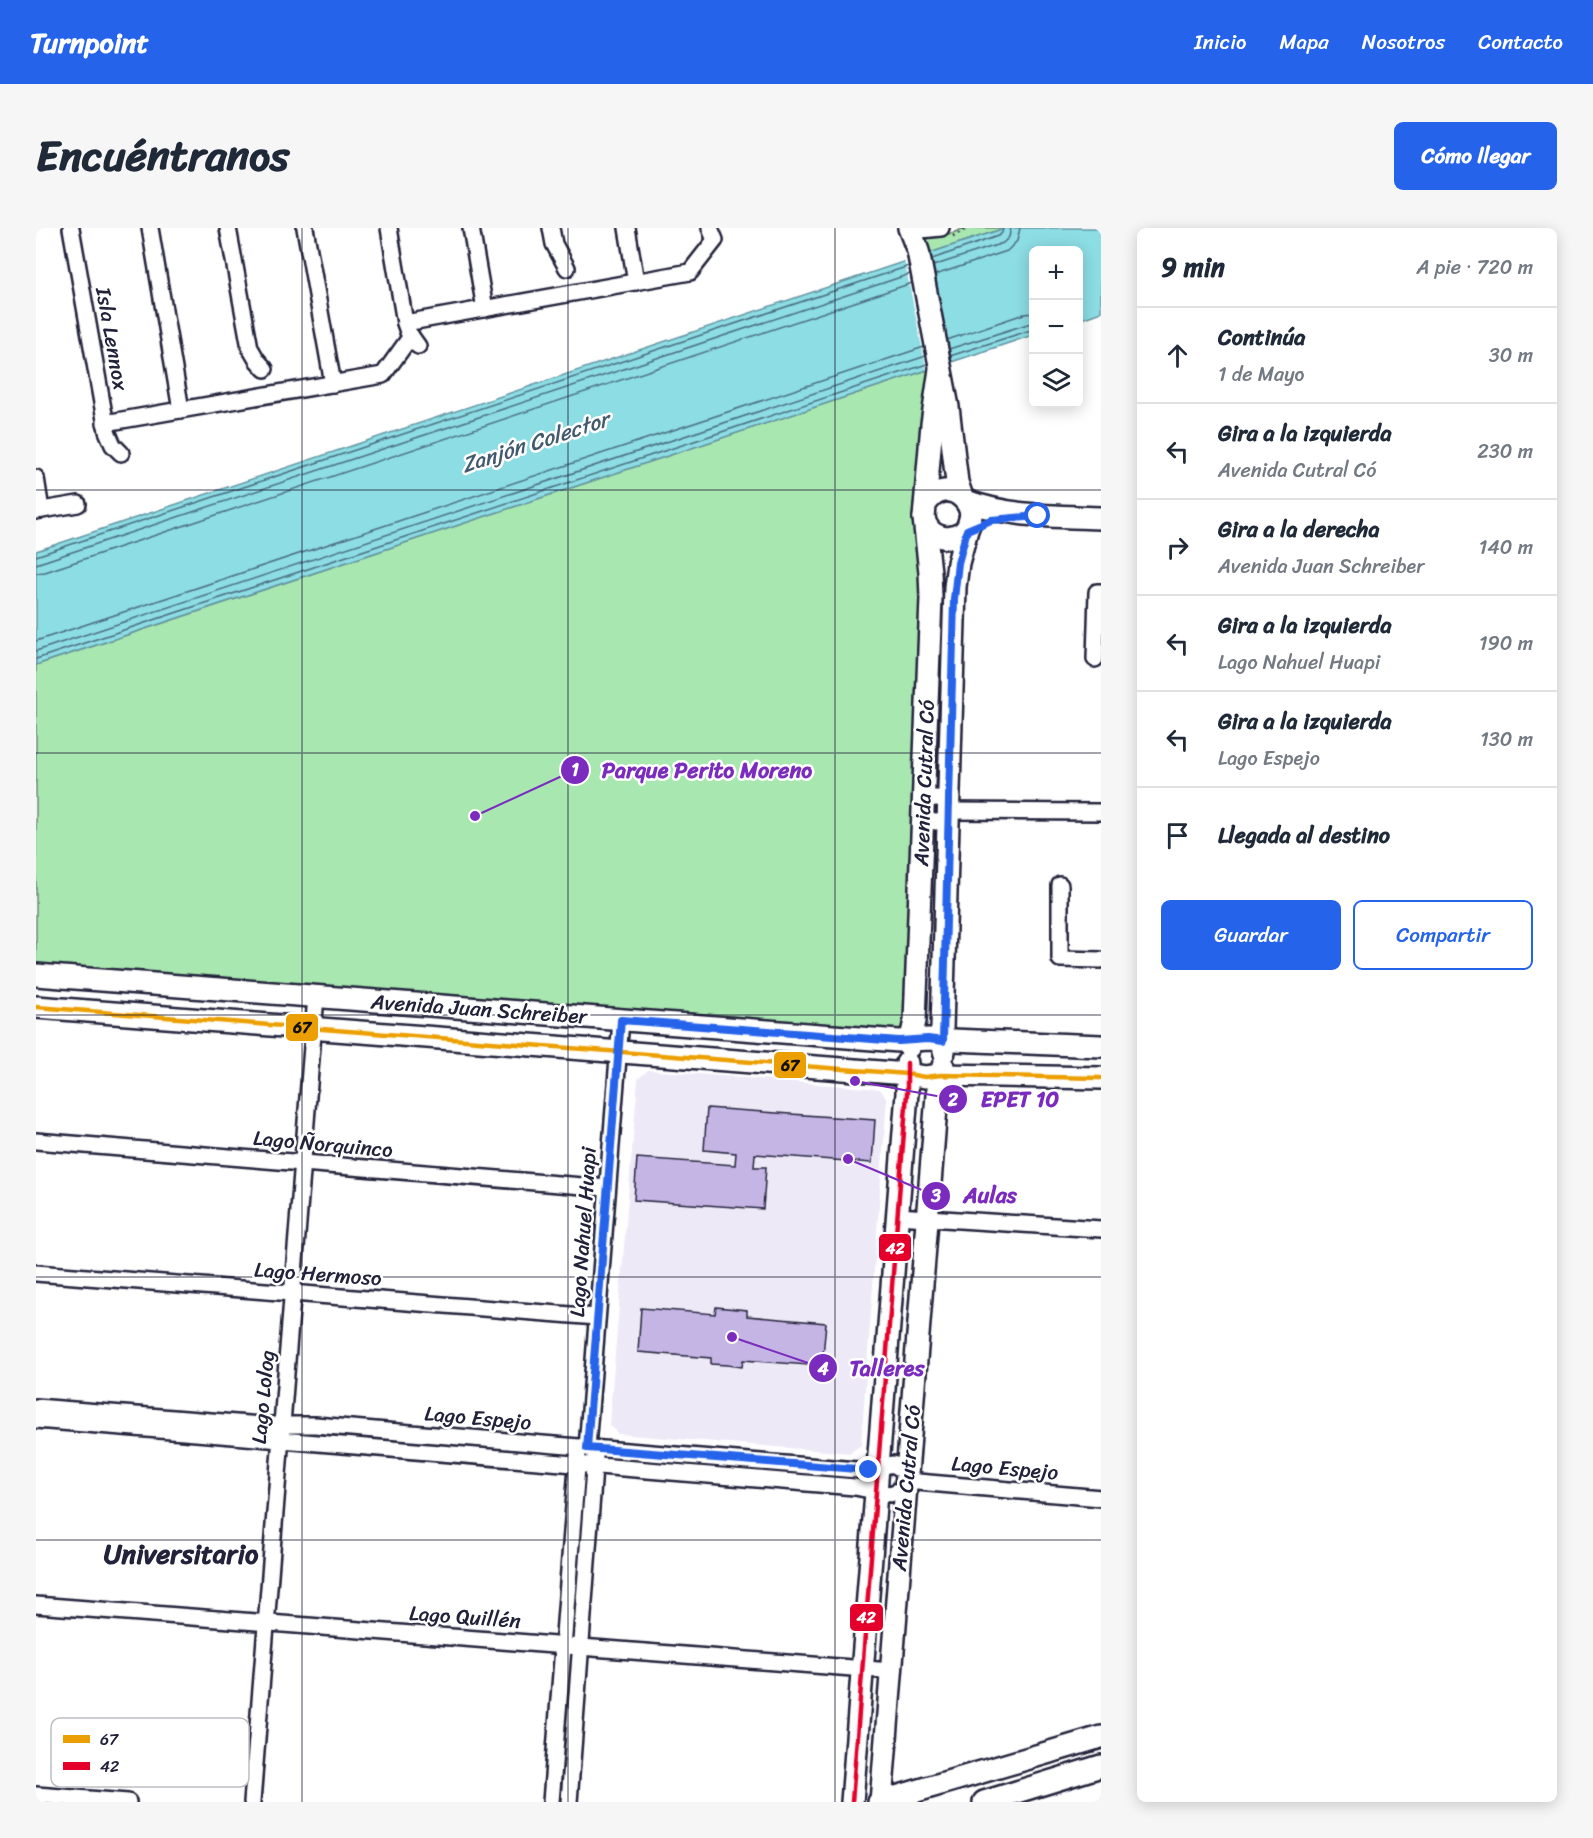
<!DOCTYPE html>
<html lang="es">
<head>
<meta charset="utf-8">
<style>
  body { margin:0; font-family:Sriracha,sans-serif; background:#f6f6f7; color:#1f2937 }
  .controls { position:absolute; right:18px; top:18px; display:grid; overflow:hidden; border-radius:9px; box-shadow:0 3px 15px #0003 }
  .controls button { width:54px; height:54px; display:grid; place-items:center; padding:0; border:0; border-bottom:2px solid #e0e1e3; background:#fff; color:#1f2937; font:30px sans-serif }
  .stop { position:absolute; width:18px; height:18px; margin:-14px; border:4px solid #2563eb; border-radius:50%; background:#fff }
  .stop.end { background:#2563eb; border-color:#fff; box-shadow:0 2px 6px #0008 }
  .list { margin:0; padding:0; list-style:none }
  h2 { display:flex; justify-content:space-between; align-items:center; height:78px; margin:0; padding:0 24px; font-size:26px }
  h2 small { font-size:20px; font-weight:400; color:#747a83 }
  .list li { display:grid; grid-template-columns:39px 1fr auto; gap:18px; align-items:center; box-sizing:border-box; height:96px; padding:0 24px; border-top:2px solid #e0e1e3 }
  .list b { display:block; font-size:22px; white-space:nowrap }
  .list p { margin:0; font-size:20px; white-space:nowrap; color:#747a83 }
  .list em { font-size:20px; font-style:normal; color:#747a83 }
  .actions { display:flex; gap:12px; padding:18px 24px }
  .actions a { flex:1; padding:14px 0; border:2px solid #2563eb; border-radius:9px; text-align:center; font-size:21px; color:#2563eb }
  .actions .main { background:#2563eb; color:#fff }
  .icon { flex:none; width:33px; height:33px; fill:none; stroke:currentColor; stroke-width:2; stroke-linecap:round; stroke-linejoin:round }
  .map { position:relative; flex:none; width:1065px; height:1574px; overflow:hidden; border-radius:9px }
  header { display:flex; align-items:center; gap:36px; box-sizing:border-box; height:84px; padding:0 30px; background:#2563eb; color:#fff }
  header strong { font-size:28px }
  nav { display:flex; gap:33px; margin-inline-start:auto; font-size:21px }
  .intro { display:flex; align-items:center; justify-content:space-between; box-sizing:border-box; height:144px; padding:0 36px }
  h1 { margin:0; font-size:42px }
  .button { padding:15px 27px; border-radius:9px; background:#2563eb; color:#fff; font-size:21px; font-weight:700 }
  main { display:flex; gap:36px; padding:0 36px }
  aside { flex:1; background:#fff; border-radius:9px; box-shadow:0 3px 15px #0003 }
  .map>svg:first-child { display:block }
  .built { fill:#eee9f7 }
  .green { fill:#a8e7b0; stroke:#658476; stroke-width:1.5 }
  .water { fill:#8cdde4; stroke:#6292a0; stroke-width:1.5 }
  .pier { fill:#fff }
  .lines { fill:none; stroke-linecap:round; stroke-linejoin:round }
  .shore { stroke:#4c6d7f; stroke-width:1.5 }
  .building { fill:#c5b5e5; stroke:#22223b; stroke-width:1.5 }
  .street-casing { stroke:#22223b; stroke-width:20 }
  .secondary-casing { stroke:#22223b; stroke-width:26 }
  .path { stroke:#22223b; stroke-width:3; stroke-dasharray:1.5 4.5; stroke-linecap:butt }
  .street { stroke:#fff; stroke-width:15 }
  .secondary { stroke:#fff; stroke-width:21 }
  .bus-1-casing { stroke:#fff; stroke-width:9 }
  .bus-2-casing { stroke:#fff; stroke-width:9 }
  .bus-1 { stroke:#ec9f03; stroke-width:4.5 }
  .bus-2 { stroke:#e4002b; stroke-width:4.5 }
  .route { stroke:#2563eb; stroke-width:8 }
  .grid { fill:none; stroke:#22223b; stroke-width:1.5; stroke-opacity:0.55 }
  .labels { text-anchor:middle; dominant-baseline:central; stroke-width:5; stroke-linejoin:round; paint-order:stroke }
  .street-label { font-size:21px; fill:#22223b; stroke:#fff }
  .water-label { font-size:22px; font-style:italic; fill:#425a6e; stroke:#fff }
  .district-label { font-size:27px; font-weight:bold; fill:#22223b; stroke:#fff }
  .key { fill:#fff; stroke:#bdbdc4; stroke-width:1.5 }
  .key-label { font-size:16px; fill:#22223b }
  .leader { fill:none; stroke:#7b2cbf; stroke-width:2 }
  .callout-dot { fill:#7b2cbf; stroke:#fff; stroke-width:2 }
  .mark-label { font-size:18px; text-anchor:middle; font-weight:bold; fill:#fff }
  .callout-label { font-size:22px; text-anchor:middle; font-weight:bold; fill:#7b2cbf; stroke:#fff; stroke-width:5; stroke-linejoin:round; paint-order:stroke }
  .line-badge { stroke:#fff; stroke-width:2 }
  .badge-label { font-size:16px; text-anchor:middle; font-weight:bold; fill:#fff }
  .pale-badge-label { font-size:16px; text-anchor:middle; font-weight:bold; fill:#111 }
</style>
</head>
<body>
<header>
<strong>Turnpoint</strong>
<nav><a>Inicio</a><a>Mapa</a><a>Nosotros</a><a>Contacto</a></nav>
</header>
<div class="intro"><h1>Encuéntranos</h1><a class="button">Cómo llegar</a></div>
<main>
<div class="map">
<svg width="1065" height="1574" viewBox="0 0 1065 1574">
  <rect width="100%" height="100%" fill="#fff"/>
  <filter id="ink" filterUnits="userSpaceOnUse"><feTurbulence type="fractalNoise" baseFrequency=".0167" numOctaves="2"/><feDisplacementMap in="SourceGraphic" scale="12" xChannelSelector="R" yChannelSelector="G"/><feConvolveMatrix kernelMatrix="1 2 1 2 8 2 1 2 1" color-interpolation-filters="sRGB"/></filter>
  <g filter="url(#ink)">
    <path class="built" d="M612,842L844,861L851,871L825,1217L814,1225L582,1206L573,1197L602,851Z"/>
    <g class="green">
      <path d="M928,0H969L894,25L893,21L890,22L889,13C900,4 914,9 928,0Z"/>
      <path d="M891,142L895,143L877,285L885,347L872,789L871,798L864,804L0,740V437Z"/>
    </g>
    <path class="water" d="M969,0H1065V84L1043,92L1042,22H998L997,107L0,437V323Z"/>
    <path class="pier" d="M893,22L917,137L891,144L868,31Z"/>
    <g class="lines">
      <g class="shore">
        <path d="M896,31L962,8L966,5L967,0"/>
        <path d="M897,38L967,15L973,9L975,0"/>
        <path d="M899,47L971,23L981,13L984,0"/>
        <path d="M911,112L988,86L998,85"/>
        <path d="M913,121L998,94"/>
        <path d="M914,128L998,101"/>
        <path d="M0,328L873,38"/>
        <path d="M0,336L874,46"/>
        <path d="M0,345L9,344L876,55"/>
        <path d="M0,413L888,119"/>
        <path d="M0,423L890,128"/>
        <path d="M0,431L891,136"/>
      </g>
    </g>
    <g class="building">
      <path d="M671,880L839,892L836,935L719,926L718,939H730L727,981L598,972L601,930L699,937L700,925L668,922Z"/>
      <path d="M680,1079L711,1082V1088L790,1095L786,1138L707,1132L706,1139L691,1137L675,1136V1130L602,1124L605,1080L679,1086Z"/>
    </g>
    <g class="lines">
      <g class="street-casing">
        <g id="street">
          <path d="M35,0L71,203L77,217L85,225"/>
          <path d="M114,0L145,182"/>
          <path d="M192,0L214,120L221,132L229,141"/>
          <path d="M269,0L297,156"/>
          <path d="M353,0L369,95L372,104L382,118"/>
          <path d="M435,0L449,81"/>
          <path d="M515,0L518,16L531,40"/>
          <path d="M591,0L600,54"/>
          <path d="M875,3L905,0"/>
          <path d="M369,95L654,44L679,12L674,0"/>
          <path d="M69,195L347,147L375,108"/>
          <path d="M0,250L5,282"/>
          <path d="M0,283L42,276"/>
          <path d="M1059,431L1061,364H1065"/>
          <circle cx="900" cy="582" r="12"/>
          <path d="M912,583L1065,584"/>
          <path d="M1024,657V731L1065,732"/>
          <path d="M0,913L571,960"/>
          <path d="M861,988L1065,1001"/>
          <path d="M0,1045L561,1089"/>
          <path d="M0,1179L225,1197H279L821,1242H833L857,1236L867,1242L870,1253L865,1262L854,1266L819,1259L0,1192"/>
          <path d="M551,1220L585,792"/>
          <path d="M870,1253L1065,1270"/>
          <path d="M0,1377L855,1443"/>
          <path d="M0,1567L92,1574"/>
          <path d="M216,1574L280,768"/>
          <path d="M515,1574L542,1226"/>
          <path d="M533,1574L559,1227"/>
        </g>
      </g>
      <g class="secondary-casing">
        <g id="secondary">
          <path d="M873,0L882,23L912,179L921,254L926,269"/>
          <path d="M930,273C974,289 1019,288 1065,290"/>
          <path d="M889,277C912,240 954,285 925,306C919,309 913,311 906,309C896,307 890,300 888,290L896,196L904,141"/>
          <path d="M0,747L863,813L892,811L1065,818"/>
          <path d="M0,779L871,846L889,849L905,847L1065,850"/>
          <path d="M873,819L879,793L895,370L894,344L888,290"/>
          <path d="M908,824L906,801L919,359L922,335L934,291"/>
          <path d="M816,1574L871,865V835"/>
          <path d="M843,1574L1065,1509"/>
          <path d="M845,1574L901,867L907,838"/>
          <path d="M948,1574L1065,1538"/>
        </g>
      </g>
      <path class="path" d="M917,8L932,0"/>
      <use href="#street" class="street"/>
      <use href="#secondary" class="secondary"/>
      <g class="bus-1-casing">
        <path id="bus-1" d="M0,779L871,846L889,849L905,847L1065,850"/>
      </g>
      <g class="bus-2-casing">
        <path id="bus-2" d="M816,1574L871,865V835"/>
      </g>
      <use href="#bus-1" class="bus-1"/>
      <use href="#bus-2" class="bus-2"/>
    </g>
  </g>
  <g class="lines" filter="url(#ink)">
    <path class="route" d="M833,1242L551,1220L585,792L863,813L892,811L907,813L918,371L922,335L931,302L955,292L1002,288"/>
  </g>
  <path class="grid" d="M266,0V1574M532,0V1574M799,0V1574M0,262H1065M0,525H1065M0,787H1065M0,1049H1065M0,1312H1065"/>
  <g class="labels">
    <g class="street-label">
      <text transform="translate(76 111) rotate(80)">Isla Lennox</text>
      <text transform="translate(888 555) rotate(-88)">Avenida Cutral Có</text>
      <text transform="translate(443 781) rotate(4)">Avenida Juan Schreiber</text>
      <text transform="translate(287 916) rotate(5)">Lago Ñorquinco</text>
      <text transform="translate(547 1004) rotate(-86)">Lago Nahuel Huapi</text>
      <text transform="translate(282 1046) rotate(4)">Lago Hermoso</text>
      <text transform="translate(227 1169) rotate(-85)">Lago Lolog</text>
      <text transform="translate(442 1190) rotate(5)">Lago Espejo</text>
      <text transform="translate(969 1240) rotate(5)">Lago Espejo</text>
      <text transform="translate(870 1260) rotate(-85)">Avenida Cutral Có</text>
      <text transform="translate(429 1389) rotate(4)">Lago Quillén</text>
    </g>
    <g class="water-label">
      <text transform="translate(499 214) rotate(-18)">Zanjón Colector</text>
    </g>
    <g class="district-label">
      <text x="145" y="1326">Universitario</text>
    </g>
  </g>
  <rect x="15" y="1490" width="198" height="69" rx="9" class="key"/>
  <rect x="27" y="1507" width="27" height="8" fill="#ec9f03"/>
  <rect x="27" y="1534" width="27" height="8" fill="#e4002b"/>
  <g class="key-label">
    <text x="64" y="1517">67</text>
    <text x="64" y="1544">42</text>
  </g>
  <path class="leader" d="M439 588L539 542M819 853L917 871M812 931L900 968M696 1109L787 1140"/>
  <g class="callout-dot">
    <circle cx="439" cy="588" r="6"/>
    <circle cx="819" cy="853" r="6"/>
    <circle cx="812" cy="931" r="6"/>
    <circle cx="696" cy="1109" r="6"/>
    <circle cx="539" cy="542" r="15"/>
    <circle cx="917" cy="871" r="15"/>
    <circle cx="900" cy="968" r="15"/>
    <circle cx="787" cy="1140" r="15"/>
  </g>
  <g class="mark-label">
    <text x="539" y="548">1</text>
    <text x="917" y="878">2</text>
    <text x="900" y="974">3</text>
    <text x="787" y="1147">4</text>
  </g>
  <g class="callout-label">
    <text x="671" y="550">Parque Perito Moreno</text>
    <text x="984" y="879">EPET 10</text>
    <text x="954" y="975">Aulas</text>
    <text x="851" y="1148">Talleres</text>
  </g>
  <g class="line-badge">
    <rect x="249" y="785" width="34" height="29" rx="6" fill="#ec9f03"/>
    <rect x="737" y="823" width="34" height="28" rx="6" fill="#ec9f03"/>
    <rect x="842" y="1005" width="34" height="29" rx="6" fill="#e4002b"/>
    <rect x="813" y="1375" width="35" height="29" rx="6" fill="#e4002b"/>
  </g>
  <g class="badge-label">
    <text x="859" y="1026">42</text>
    <text x="830" y="1395">42</text>
  </g>
  <g class="pale-badge-label">
    <text x="266" y="805">67</text>
    <text x="754" y="843">67</text>
  </g>
</svg>
<div class="controls">
<button>+</button>
<button>−</button>
<button><svg class="icon" aria-label="layers" viewBox="0 0 24 24"><path d="M12 4l9 5-9 5-9-5zM3 14l9 5 9-5"/></svg></button>
</div>
<div class="stop" style="left:1002px;top:288px"></div>
<div class="stop end" style="left:833px;top:1242px"></div>
</div>
<aside>
<h2>9 min<small>A pie · 720 m</small></h2>
<ul class="list">
<li><svg class="icon" aria-label="ahead" viewBox="0 0 24 24"><path d="M12 20V5M6 11l6-6 6 6"/></svg><div><b>Continúa</b><p>1 de Mayo</p></div><em>30 m</em></li>
<li><svg class="icon" aria-label="left" viewBox="0 0 24 24"><path d="M17 20v-9H6M10 6l-5 5 5 5"/></svg><div><b>Gira a la izquierda</b><p>Avenida Cutral Có</p></div><em>230 m</em></li>
<li><svg class="icon" aria-label="right" viewBox="0 0 24 24"><path d="M7 20v-9h11M14 6l5 5-5 5"/></svg><div><b>Gira a la derecha</b><p>Avenida Juan Schreiber</p></div><em>140 m</em></li>
<li><svg class="icon" aria-label="left" viewBox="0 0 24 24"><path d="M17 20v-9H6M10 6l-5 5 5 5"/></svg><div><b>Gira a la izquierda</b><p>Lago Nahuel Huapi</p></div><em>190 m</em></li>
<li><svg class="icon" aria-label="left" viewBox="0 0 24 24"><path d="M17 20v-9H6M10 6l-5 5 5 5"/></svg><div><b>Gira a la izquierda</b><p>Lago Espejo</p></div><em>130 m</em></li>
<li><svg class="icon" aria-label="arrive" viewBox="0 0 24 24"><path d="M6 21V4h12l-3 4 3 4H6"/></svg><div><b>Llegada al destino</b></div></li>
</ul>
<div class="actions"><a class="main">Guardar</a><a>Compartir</a></div>
</aside>
</main>
</body>
</html>
